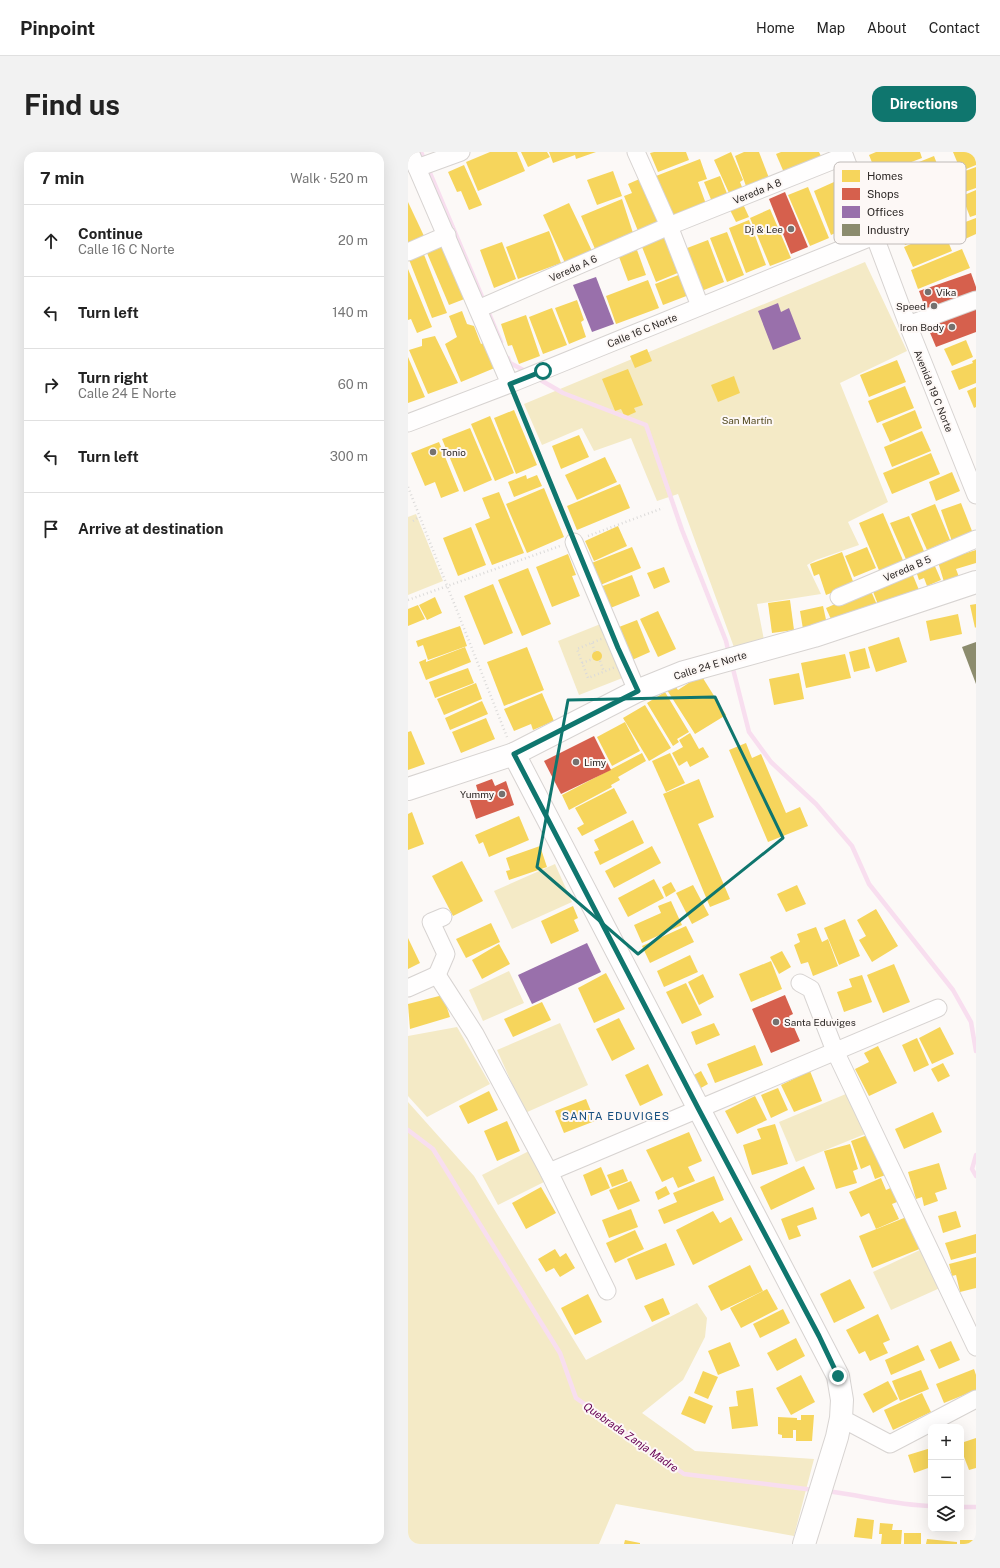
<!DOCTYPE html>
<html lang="en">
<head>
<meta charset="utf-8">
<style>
  body { margin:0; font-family:"Public Sans",sans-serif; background:#f2f2f2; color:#222 }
  .controls { position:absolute; right:12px; bottom:12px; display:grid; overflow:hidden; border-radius:8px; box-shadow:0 4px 16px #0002 }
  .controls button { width:36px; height:36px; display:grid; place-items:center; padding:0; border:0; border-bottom:1px solid #e0e0e0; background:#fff; color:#222; font:20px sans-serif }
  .stop { position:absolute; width:12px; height:12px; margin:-9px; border:3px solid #0f766e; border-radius:50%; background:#fff }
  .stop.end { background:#0f766e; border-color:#fff; box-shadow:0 1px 4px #0008 }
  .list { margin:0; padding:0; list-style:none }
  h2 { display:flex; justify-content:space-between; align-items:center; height:52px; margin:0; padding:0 16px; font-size:17px }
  h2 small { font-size:13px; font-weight:400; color:#767676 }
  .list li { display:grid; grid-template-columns:26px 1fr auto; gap:12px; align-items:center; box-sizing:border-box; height:72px; padding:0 16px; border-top:1px solid #e0e0e0 }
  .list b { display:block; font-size:15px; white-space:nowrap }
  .list p { margin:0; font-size:13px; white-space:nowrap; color:#767676 }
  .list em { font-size:13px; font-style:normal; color:#767676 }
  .icon { flex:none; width:22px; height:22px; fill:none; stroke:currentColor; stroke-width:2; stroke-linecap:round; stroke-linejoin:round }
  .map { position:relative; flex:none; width:568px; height:1392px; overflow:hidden; border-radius:12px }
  header { display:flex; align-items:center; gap:24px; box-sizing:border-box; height:56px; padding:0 20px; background:#fff; border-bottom:1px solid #e0e0e0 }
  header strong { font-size:19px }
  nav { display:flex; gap:22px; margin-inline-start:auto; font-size:14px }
  .intro { display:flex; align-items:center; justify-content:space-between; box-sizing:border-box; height:96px; padding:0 24px }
  h1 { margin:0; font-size:28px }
  .button { padding:10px 18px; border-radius:12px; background:#0f766e; color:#fff; font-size:14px; font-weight:700 }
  main { display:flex; gap:24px; padding:0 24px }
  aside { flex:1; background:#fff; border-radius:12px; box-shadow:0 4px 16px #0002 }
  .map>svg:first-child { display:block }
  .green { fill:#f4eac6 }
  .homes { fill:#f6d55c }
  .shops { fill:#d6604d }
  .offices { fill:#9970ab }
  .industry { fill:#8c8c6e }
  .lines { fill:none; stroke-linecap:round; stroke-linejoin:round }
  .stream { stroke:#f8deef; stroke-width:4.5 }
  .street-casing { stroke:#d7d3d1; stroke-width:19 }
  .secondary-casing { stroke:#d7d3d1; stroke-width:24 }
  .path { stroke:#dbdad9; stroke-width:2.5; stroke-dasharray:1 3; stroke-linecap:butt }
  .street { stroke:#fffefe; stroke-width:17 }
  .secondary { stroke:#fffefe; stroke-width:22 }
  .route { stroke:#0f766e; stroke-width:5 }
  .marked { fill:none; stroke:#0f766e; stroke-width:3; stroke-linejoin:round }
  .poi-dot { fill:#75716f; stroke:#fdf8f6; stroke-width:1.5 }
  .labels { text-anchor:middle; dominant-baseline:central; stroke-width:4; stroke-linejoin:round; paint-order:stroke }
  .street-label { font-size:10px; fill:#2d2826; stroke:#fdf8f6 }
  .poi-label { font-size:10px; fill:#2d2826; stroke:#fdf8f6; text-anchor:end }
  .park-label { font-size:10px; fill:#544b21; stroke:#fdf8f6 }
  .neighbourhood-label { font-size:11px; letter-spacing:1px; fill:#144d7e; stroke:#fdf8f6 }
  .water-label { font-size:11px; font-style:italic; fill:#670054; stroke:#fdf8f6 }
  .key { fill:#fdf8f6; stroke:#bfbab8; stroke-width:1 }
  .key-label { font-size:11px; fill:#2d2826 }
</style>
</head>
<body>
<header>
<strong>Pinpoint</strong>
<nav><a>Home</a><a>Map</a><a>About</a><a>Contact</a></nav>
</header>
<div class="intro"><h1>Find us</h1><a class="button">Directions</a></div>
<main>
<aside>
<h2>7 min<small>Walk · 520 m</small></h2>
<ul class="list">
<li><svg class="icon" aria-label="ahead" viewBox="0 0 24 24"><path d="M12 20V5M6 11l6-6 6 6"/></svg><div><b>Continue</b><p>Calle 16 C Norte</p></div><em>20 m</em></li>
<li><svg class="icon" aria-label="left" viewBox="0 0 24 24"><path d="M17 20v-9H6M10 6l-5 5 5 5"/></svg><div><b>Turn left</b></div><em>140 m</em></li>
<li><svg class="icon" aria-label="right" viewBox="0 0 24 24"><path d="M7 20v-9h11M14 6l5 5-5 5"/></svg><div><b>Turn right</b><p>Calle 24 E Norte</p></div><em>60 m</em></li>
<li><svg class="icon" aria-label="left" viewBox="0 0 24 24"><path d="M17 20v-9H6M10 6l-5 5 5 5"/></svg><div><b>Turn left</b></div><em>300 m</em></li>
<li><svg class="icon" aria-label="arrive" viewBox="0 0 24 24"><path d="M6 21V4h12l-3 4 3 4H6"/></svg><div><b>Arrive at destination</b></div></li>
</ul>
</aside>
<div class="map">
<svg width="568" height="1392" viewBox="0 0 568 1392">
  <rect width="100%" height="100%" fill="#fcf9f7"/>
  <g class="green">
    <path d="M457,110L499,199L432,231L480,350L440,370L451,393L408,408L399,413L413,442L349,452L356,488L327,498L270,342L249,349L223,286L186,299L174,276L134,293L116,252Z"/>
    <path d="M8,362L35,429L0,443V365Z"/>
    <path d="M195,471L217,525L171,543L150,489Z"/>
    <path d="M147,712L164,750L104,777L86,739Z"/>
    <path d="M101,819L116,851L75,869L61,838Z"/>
    <path d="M152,871L180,933L117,961L89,898Z"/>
    <path d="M49,875L82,932L19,965L0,944V884Z"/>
    <path d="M445,939L462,980L388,1010L371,970Z"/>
    <path d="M0,950L66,1024L178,1208L289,1151L299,1166L297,1185L275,1228L234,1261L287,1299L406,1307L386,1384L208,1352L191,1392H0Z"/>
    <path d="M121,999L136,1030L90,1053L74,1023Z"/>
    <path d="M514,1097L532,1136L483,1158L465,1120Z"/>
  </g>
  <g class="homes">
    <path d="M82,0H109L117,19L70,39L58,10Z"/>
    <path d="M113,0H139L142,5L120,15Z"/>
    <path d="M141,0H188L168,7L167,3L145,11Z"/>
    <path d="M246,0H278L281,8L250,20L242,1Z"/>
    <path d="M323,0L335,28L332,30L334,35L321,41L306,8Z"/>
    <path d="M336,0H351L361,26L338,34L327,4Z"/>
    <path d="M373,0H411L415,8L377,23L368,2Z"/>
    <path d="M468,0H512L514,6L469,23L461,3Z"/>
    <path d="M545,0H568V13L556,18L555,16L552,17Z"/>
    <path d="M526,4L531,17L520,22L523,30L474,49L466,28Z"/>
    <path d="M292,7L299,27L290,30L298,52L264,65L248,24Z"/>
    <path d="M56,13L74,53L61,58L53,39L49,40L40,20Z"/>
    <path d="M568,15V36L548,43L541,25Z"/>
    <path d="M205,19L214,44L189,53L179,28Z"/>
    <path d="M312,24L320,44L304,50L296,30Z"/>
    <path d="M236,25L254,70L230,79L216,44L224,41L220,32Z"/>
    <path d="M426,30L444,73L423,83L406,39Z"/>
    <path d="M400,35L421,86L402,94L380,43Z"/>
    <path d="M568,38V63L562,65L554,44Z"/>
    <path d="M214,47L225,81L187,97L173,64Z"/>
    <path d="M0,50L16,84L0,91Z"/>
    <path d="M161,51L184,99L157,111L135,63Z"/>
    <path d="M335,52L341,65L328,70L322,58Z"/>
    <path d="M362,57L383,106L362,114L342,66Z"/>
    <path d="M527,57L544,99L505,115L496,95L525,82L497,93L489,73Z"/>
    <path d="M568,66V82L557,87L552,72Z"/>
    <path d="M341,68L358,113L338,121L321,76Z"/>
    <path d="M141,79L153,111L110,127L98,95Z"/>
    <path d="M319,80L336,123L319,130L302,86Z"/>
    <path d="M258,85L272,120L248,130L234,95Z"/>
    <path d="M300,88L316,130L291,140L274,98Z"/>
    <path d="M94,90L108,127L86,136L72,98Z"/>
    <path d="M37,93L59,146L41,153L19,101Z"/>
    <path d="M554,97L562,116L510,137L503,118Z"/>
    <path d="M229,98L238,123L220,129L211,105Z"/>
    <path d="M15,100L39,161L24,166L0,105Z"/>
    <path d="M0,117L24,175L9,181L3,167L0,168Z"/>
    <path d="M273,122L281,143L255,153L247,132Z"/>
    <path d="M240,128L251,156L208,172L198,144Z"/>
    <path d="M169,148L176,168L173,170L178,185L161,192L147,156Z"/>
    <path d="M144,156L159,193L135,202L121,165Z"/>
    <path d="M54,159L59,172L66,174L73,192L79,189L89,215L53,230L37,192L49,185L41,164Z"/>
    <path d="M118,163L132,204L111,212L104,193L100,194L93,172Z"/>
    <path d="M27,184L50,231L20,242L1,198L14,194V187Z"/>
    <path d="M558,188L565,205L544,214L536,197Z"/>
    <path d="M239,197L244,209L227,216L222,204Z"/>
    <path d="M0,205L17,245L0,251Z"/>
    <path d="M568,207V231L551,238L543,219L565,211L564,209Z"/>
    <path d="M489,208L498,230L461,245L452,223Z"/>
    <path d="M220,217L235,253L226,256L228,260L217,265L213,257L207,259L194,227Z"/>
    <path d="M326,224L332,241L310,250L303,233Z"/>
    <path d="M497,234L506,256L469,271L460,249Z"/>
    <path d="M568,235V255L566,256L559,239Z"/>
    <path d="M106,258L129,313L108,322L86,266Z"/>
    <path d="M507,258L514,276L482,290L474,272Z"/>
    <path d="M82,264L106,321L87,329L63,272Z"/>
    <path d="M62,276L84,328L56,340L34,287Z"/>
    <path d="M514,279L523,299L484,315L476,295Z"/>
    <path d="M171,283L181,305L153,317L144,294Z"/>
    <path d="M31,290L51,339L33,346L27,330L17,334L3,301Z"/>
    <path d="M523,301L532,322L484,342L475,321Z"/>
    <path d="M197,305L209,330L169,348L157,323Z"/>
    <path d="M544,320L552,339L528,349L521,330Z"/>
    <path d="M118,323L119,327L129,323L134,334L106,345L100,330Z"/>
    <path d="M212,332L222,356L169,378L159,354Z"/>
    <path d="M136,336L156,385L119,401L98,352Z"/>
    <path d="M91,340L116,401L84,413L67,372L82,366L74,346Z"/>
    <path d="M553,351L566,384L545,392L533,358Z"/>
    <path d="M527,352L542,388L519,398L503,362Z"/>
    <path d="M475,361L497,413L473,423L451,371Z"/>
    <path d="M501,364L518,404L500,412L482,371Z"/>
    <path d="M210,374L219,394L186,409L177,389Z"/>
    <path d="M63,375L78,413L50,424L35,386Z"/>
    <path d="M224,395L233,416L190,434L181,412Z"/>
    <path d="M459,395L468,416L446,425L437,404Z"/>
    <path d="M568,398V411L548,417L551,425L536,430L530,410Z"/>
    <path d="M434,400L446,432L418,443L411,422L406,424L402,412Z"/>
    <path d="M160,402L168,423L164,424L172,444L144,455L128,415Z"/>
    <path d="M526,412L533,428L519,434L516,426L511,428L508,419Z"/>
    <path d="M256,415L262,430L246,437L239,421Z"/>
    <path d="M120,416L143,472L114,484L90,428Z"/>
    <path d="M504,421L511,438L471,455L464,437Z"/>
    <path d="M224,423L232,444L200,457L192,435Z"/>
    <path d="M85,432L105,481L76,493L56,444Z"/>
    <path d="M462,437L470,455L426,474L418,456Z"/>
    <path d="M27,445L34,461L19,468L11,453Z"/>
    <path d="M382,448L386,478L364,481L360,451Z"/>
    <path d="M568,452V475L567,476L562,453Z"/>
    <path d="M10,453L17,467L0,474V457Z"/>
    <path d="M415,454L419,472L395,477L392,459Z"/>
    <path d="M250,459L268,497L250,505L232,467Z"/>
    <path d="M550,462L554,482L522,489L518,469Z"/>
    <path d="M229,468L242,500L224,508L211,475Z"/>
    <path d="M52,474L59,494L20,508L15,493L10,495L8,489Z"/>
    <path d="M491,485L499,510L468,520L460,495Z"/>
    <path d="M57,495L63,510L18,528L11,510L18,507V510Z"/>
    <path d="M119,495L136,538L96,554L79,510Z"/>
    <path d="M457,496L462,516L446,520L441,500Z"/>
    <circle cx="189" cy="504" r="5"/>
    <path d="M437,502L443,526L398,536L393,511Z"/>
    <path d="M60,516L66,531L27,546L21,530Z"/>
    <path d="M391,521L396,547L366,553L361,527Z"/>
    <path d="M293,523L318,563L287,582L259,538L267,534L270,538Z"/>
    <path d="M68,531L74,547L36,563L29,547Z"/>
    <path d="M257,540L281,580L269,587L271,590L265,594L239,551Z"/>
    <path d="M134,541L146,569L125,578L123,572L106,579L96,557Z"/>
    <path d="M74,549L80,562L42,578L37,566Z"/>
    <path d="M237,553L263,596L241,609L215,566Z"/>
    <path d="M78,566L87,587L53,601L44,580Z"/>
    <path d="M217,570L232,599L204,614L189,585Z"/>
    <path d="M3,579L17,612L0,618V580Z"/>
    <path d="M282,581L291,597L295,595L301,605L282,615L279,609L271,614L264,601L275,595L271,588Z"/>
    <path d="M338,591L344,606L353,602L378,661L392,655L400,674L360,690L321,598Z"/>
    <path d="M234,601L238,609L210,625L212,628L203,633L204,635L161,658L154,643Z"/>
    <path d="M262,601L277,631L258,640L244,609Z"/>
    <path d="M291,627L306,665L290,672L322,747L302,755L255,642Z"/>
    <path d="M206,636L219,661L174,684L169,676L176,672L167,656Z"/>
    <path d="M4,660L16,692L0,698V662Z"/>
    <path d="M111,664L121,688L81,705L75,690L71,692L67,683Z"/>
    <path d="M225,668L236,691L192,713L186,700L191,698L186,688Z"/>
    <path d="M132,694L139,715L101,728L98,719L102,718L98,706Z"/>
    <path d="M244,694L253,711L206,736L197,719Z"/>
    <path d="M54,709L75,749L45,764L24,724Z"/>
    <path d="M246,727L256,746L220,765L210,746Z"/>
    <path d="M263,730L268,739L258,745L254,735Z"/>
    <path d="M285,733L301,763L284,772L268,741Z"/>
    <path d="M389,733L398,752L378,760L369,742Z"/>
    <path d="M263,749L274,773L234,791L226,773L253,761L250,754Z"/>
    <path d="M165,754L170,766L166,768L171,779L143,792L133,769Z"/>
    <path d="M468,757L490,794L464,810L451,788L458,784L449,768Z"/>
    <path d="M437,767L452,804L431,813L416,776Z"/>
    <path d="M83,771L92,790L58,806L48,787Z"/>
    <path d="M278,774L286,790L242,811L234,794Z"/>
    <path d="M408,775L414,790L420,787L430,814L405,824L400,810L393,812L386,793L392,790L389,782Z"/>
    <path d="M0,786L12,811L0,817Z"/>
    <path d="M91,792L102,812L74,827L64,808Z"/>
    <path d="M374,799L383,815L371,822L362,805Z"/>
    <path d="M282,803L290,820L256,835L249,819Z"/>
    <path d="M363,809L374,837L343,850L331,822Z"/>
    <path d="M486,812L502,850L475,861L459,823Z"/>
    <path d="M198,821L217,857L186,871L170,836Z"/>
    <path d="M295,822L306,845L291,853L280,830Z"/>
    <path d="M454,823L464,850L436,860L429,840L444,835L441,827Z"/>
    <path d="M278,831L294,863L274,872L258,840Z"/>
    <path d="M35,843L42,865L2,877L0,852Z"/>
    <path d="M134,850L143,868L105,885L96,867Z"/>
    <path d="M211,866L227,897L204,909L188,877Z"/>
    <path d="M306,871L312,883L288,893L283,880Z"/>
    <path d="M532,875L546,902L524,912L511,886Z"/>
    <path d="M509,886L521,913L506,920L494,893Z"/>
    <path d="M347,893L355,913L307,931L299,912Z"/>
    <path d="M470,894L489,931L461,944L447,917L461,910L456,901Z"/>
    <path d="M535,911L542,924L530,930L523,917Z"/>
    <path d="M240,912L255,943L232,954L217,923Z"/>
    <path d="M293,919L300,932L291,937L284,924Z"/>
    <path d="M402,919L414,949L386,960L373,933Z"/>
    <path d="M370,936L380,958L363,966L353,943Z"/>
    <path d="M81,939L90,958L60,972L51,954Z"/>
    <path d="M347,944L359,968L329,982L317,959Z"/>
    <path d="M178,947L187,969L156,981L147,959Z"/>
    <path d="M525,960L534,980L496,997L487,977Z"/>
    <path d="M99,969L112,999L89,1009L76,979Z"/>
    <path d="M367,972L380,1012L344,1023L335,993L353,987L349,977Z"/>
    <path d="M281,980L294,1009L280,1015L287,1029L270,1036L265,1025L254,1030L238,998Z"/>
    <path d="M465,981L480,1022L467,1027L462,1013L453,1017L443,989Z"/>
    <path d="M442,992L450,1017L445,1019L449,1031L428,1037L416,999Z"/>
    <path d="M531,1011L539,1037L527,1041L530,1049L516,1054L514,1045L508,1047L500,1020Z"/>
    <path d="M396,1014L407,1037L363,1058L352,1035Z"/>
    <path d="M193,1015L202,1036L183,1044L175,1023Z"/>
    <path d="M215,1017L220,1029L204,1035L199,1023Z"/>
    <path d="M306,1024L316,1048L256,1072L250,1058L269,1050L265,1041Z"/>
    <path d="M473,1026L478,1038L487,1034L494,1048L484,1052L491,1067L468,1077L461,1061L453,1065L441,1040Z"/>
    <path d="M223,1029L232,1049L210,1058L201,1038Z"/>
    <path d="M258,1034L262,1042L250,1048L247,1040Z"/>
    <path d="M133,1035L148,1061L118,1077L104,1051Z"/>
    <path d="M405,1055L409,1067L389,1074L393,1084L381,1088L373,1067Z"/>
    <path d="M223,1057L230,1075L201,1086L194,1068Z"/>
    <path d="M305,1059L312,1071L323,1065L335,1088L285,1113L268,1078Z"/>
    <path d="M548,1059L553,1075L535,1081L530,1064Z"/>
    <path d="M501,1064L514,1096L464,1116L451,1084Z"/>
    <path d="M227,1078L236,1097L207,1111L198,1091Z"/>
    <path d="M568,1082V1101L543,1108L537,1091Z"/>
    <path d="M258,1091L267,1113L228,1128L219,1107Z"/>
    <path d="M147,1097L152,1105L158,1101L167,1116L152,1125L146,1116L138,1120L130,1107Z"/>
    <path d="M568,1105V1136L552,1140L548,1123L544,1124L541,1112Z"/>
    <path d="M342,1113L355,1139L313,1159L300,1134Z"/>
    <path d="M442,1127L457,1156L426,1171L412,1142Z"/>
    <path d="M359,1137L370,1157L333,1176L322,1156Z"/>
    <path d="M180,1142L194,1170L167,1183L153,1156Z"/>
    <path d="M255,1146L262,1162L244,1170L236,1154Z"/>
    <path d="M375,1157L382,1171L352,1186L345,1172Z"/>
    <path d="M470,1162L482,1188L475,1191L480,1201L462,1209L457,1199L451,1202L438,1178Z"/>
    <path d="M388,1186L397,1204L369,1219L359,1201Z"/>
    <path d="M543,1189L552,1208L531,1217L522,1198Z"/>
    <path d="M322,1190L332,1214L310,1223L300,1199Z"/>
    <path d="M510,1193L517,1208L483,1223L477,1208Z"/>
    <path d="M566,1217L568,1223V1238L536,1251L528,1232Z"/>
    <path d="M513,1218L521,1237L492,1249L484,1229Z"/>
    <path d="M295,1219L310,1225L300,1247L286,1241Z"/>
    <path d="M393,1223L407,1250L383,1263L368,1236Z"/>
    <path d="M480,1229L490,1247L465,1261L455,1242Z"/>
    <path d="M345,1236L350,1274L324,1277L321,1255L330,1254L328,1239Z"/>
    <path d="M514,1241L523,1260L485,1278L476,1258Z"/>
    <path d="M281,1244L305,1254L297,1272L273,1262Z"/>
    <path d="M393,1263H406L404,1289H388V1278H385V1286H374V1283L370,1282V1265L389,1266V1268H393Z"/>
    <path d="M568,1286V1316L561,1318L553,1297V1291Z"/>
    <path d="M523,1296V1315L506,1321L500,1303Z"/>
    <path d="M449,1366L466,1368L464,1387L446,1385Z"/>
    <path d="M472,1371L485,1372L484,1378H494L493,1392H473L474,1382H471Z"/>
    <rect x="496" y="1381" width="17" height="11"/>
    <path d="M519,1387L549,1390V1392H518Z"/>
    <path d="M217,1388L232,1391V1392H216Z"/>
    <rect x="552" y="1388" width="16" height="4"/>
  </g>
  <g class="shops">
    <path d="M377,40L400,95L383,102L361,47Z"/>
    <path d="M563,121L568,135V145L519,161L511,139Z"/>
    <path d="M568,153V180L528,195L520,176L528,173L527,168Z"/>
    <path d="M186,584L203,618L153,642L136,609Z"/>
    <path d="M84,627L87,634L98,629L106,653L68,667L60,643L70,640L68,633Z"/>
    <path d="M377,843L385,862L381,864L392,889L363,901L344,857Z"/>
  </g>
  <g class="offices">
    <path d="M188,125L206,172L184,180L165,133Z"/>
    <path d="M370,151L373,160L381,156L393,187L365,198L350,159Z"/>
    <path d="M179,791L193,820L124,852L110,823Z"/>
  </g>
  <path class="industry" d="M568,490V532L554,495Z"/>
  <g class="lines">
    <g class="stream">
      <path d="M13,0L17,9"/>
      <path d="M20,16L93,190"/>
      <path d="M100,206L102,211L119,220"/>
      <path d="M129,226L155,241L238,273L274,378L318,489L321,502"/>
      <path d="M324,513L341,580L363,610L408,652L444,694L461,732L545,838L563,870L568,899"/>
      <path d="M0,978L25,997L152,1201L168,1246L276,1322L406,1338"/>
      <path d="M568,1003L564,1017L568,1024"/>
      <path d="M418,1339C453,1343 487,1353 523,1354"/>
      <path d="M553,1355H568"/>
    </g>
    <g class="street-casing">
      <g id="street">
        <path d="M2,0L102,232"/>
        <path d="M228,0L261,74L292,154"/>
        <path d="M435,0L500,173L568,343"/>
        <path d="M9,16L53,0"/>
        <path d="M0,100L39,83"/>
        <path d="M70,157L261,74L436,4"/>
        <path d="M500,173L568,148"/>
        <path d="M0,271L102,232L466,84"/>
        <path d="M166,390L229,539"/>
        <path d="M431,445L568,387"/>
        <path d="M29,823L38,802L23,770L35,765"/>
        <path d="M392,831L403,837L427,899L568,1195"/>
        <path d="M0,836L29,823L67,882L141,1020L199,1139"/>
        <path d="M141,1020L530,856"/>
        <path d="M433,1266L482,1292L568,1247"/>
      </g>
    </g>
    <g class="secondary-casing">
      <g id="secondary">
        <path d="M106,602L430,1224L434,1248L433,1266L429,1285L396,1392"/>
        <path d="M0,637L106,602L229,539L276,520L406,484L568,430"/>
      </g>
    </g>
    <g class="path">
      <path d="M108,246L161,376"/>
      <path d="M0,335L99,585"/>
      <path d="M5,369L11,365"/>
      <path d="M180,384L255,356"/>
      <path d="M0,448L152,394"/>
      <path d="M198,485L210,514L180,526L169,497Z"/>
      <path d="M184,491L187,500"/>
      <path d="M192,509L196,520"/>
      <path d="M174,511L185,507"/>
    </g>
    <use href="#street" class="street"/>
    <use href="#secondary" class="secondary"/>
  </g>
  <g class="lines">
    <path class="route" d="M135,219L102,232L210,496L230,539L106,602L290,956L411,1184L430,1224"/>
  </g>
  <path class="marked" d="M307,545L375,686L230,802L129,715L160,548Z"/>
  <g class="poi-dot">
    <circle cx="383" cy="77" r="4"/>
    <circle cx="520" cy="140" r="4"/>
    <circle cx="526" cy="154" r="4"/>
    <circle cx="544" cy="175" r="4"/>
    <circle cx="25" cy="300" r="4"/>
    <circle cx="168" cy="610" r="4"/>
    <circle cx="94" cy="642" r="4"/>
    <circle cx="368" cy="870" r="4"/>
  </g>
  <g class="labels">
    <g class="street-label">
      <text transform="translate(349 39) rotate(-22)">Vereda A 8</text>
      <text transform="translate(165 116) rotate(-24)">Vereda A 6</text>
      <text transform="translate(234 178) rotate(-22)">Calle 16 C Norte</text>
      <text transform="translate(526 239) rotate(68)">Avenida 19 C Norte</text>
      <text transform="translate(499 416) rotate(-23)">Vereda B 5</text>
      <text transform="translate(302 513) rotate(-17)">Calle 24 E Norte</text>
    </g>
    <g class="poi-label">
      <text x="375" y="77">Dj &amp; Lee</text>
      <text x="528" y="140" text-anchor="start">Vika</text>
      <text x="518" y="154">Speed</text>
      <text x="536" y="175">Iron Body</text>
      <text x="33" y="300" text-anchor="start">Tonio</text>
      <text x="176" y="610" text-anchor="start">Limy</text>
      <text x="86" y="642">Yummy</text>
      <text x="376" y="870" text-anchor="start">Santa Eduviges</text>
    </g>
    <g class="park-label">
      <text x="339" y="268">San Martín</text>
    </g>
    <g class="neighbourhood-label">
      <text x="208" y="964">SANTA EDUVIGES</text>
    </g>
    <g class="water-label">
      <text transform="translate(223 1285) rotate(35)">Quebrada Zanja Madre</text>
    </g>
  </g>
  <rect x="426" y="10" width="132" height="82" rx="6" class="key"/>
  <rect x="434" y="18" width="18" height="12" fill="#f6d55c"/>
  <rect x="434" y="36" width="18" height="12" fill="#d6604d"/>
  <rect x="434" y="54" width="18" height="12" fill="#9970ab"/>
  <rect x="434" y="72" width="18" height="12" fill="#8c8c6e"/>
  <g class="key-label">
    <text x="459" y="28">Homes</text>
    <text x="459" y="46">Shops</text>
    <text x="459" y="64">Offices</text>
    <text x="459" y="82">Industry</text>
  </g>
</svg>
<div class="controls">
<button>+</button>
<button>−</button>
<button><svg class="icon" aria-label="layers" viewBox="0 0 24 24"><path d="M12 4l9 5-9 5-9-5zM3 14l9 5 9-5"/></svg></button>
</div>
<div class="stop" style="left:135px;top:219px"></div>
<div class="stop end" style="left:430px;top:1224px"></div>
</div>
</main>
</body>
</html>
